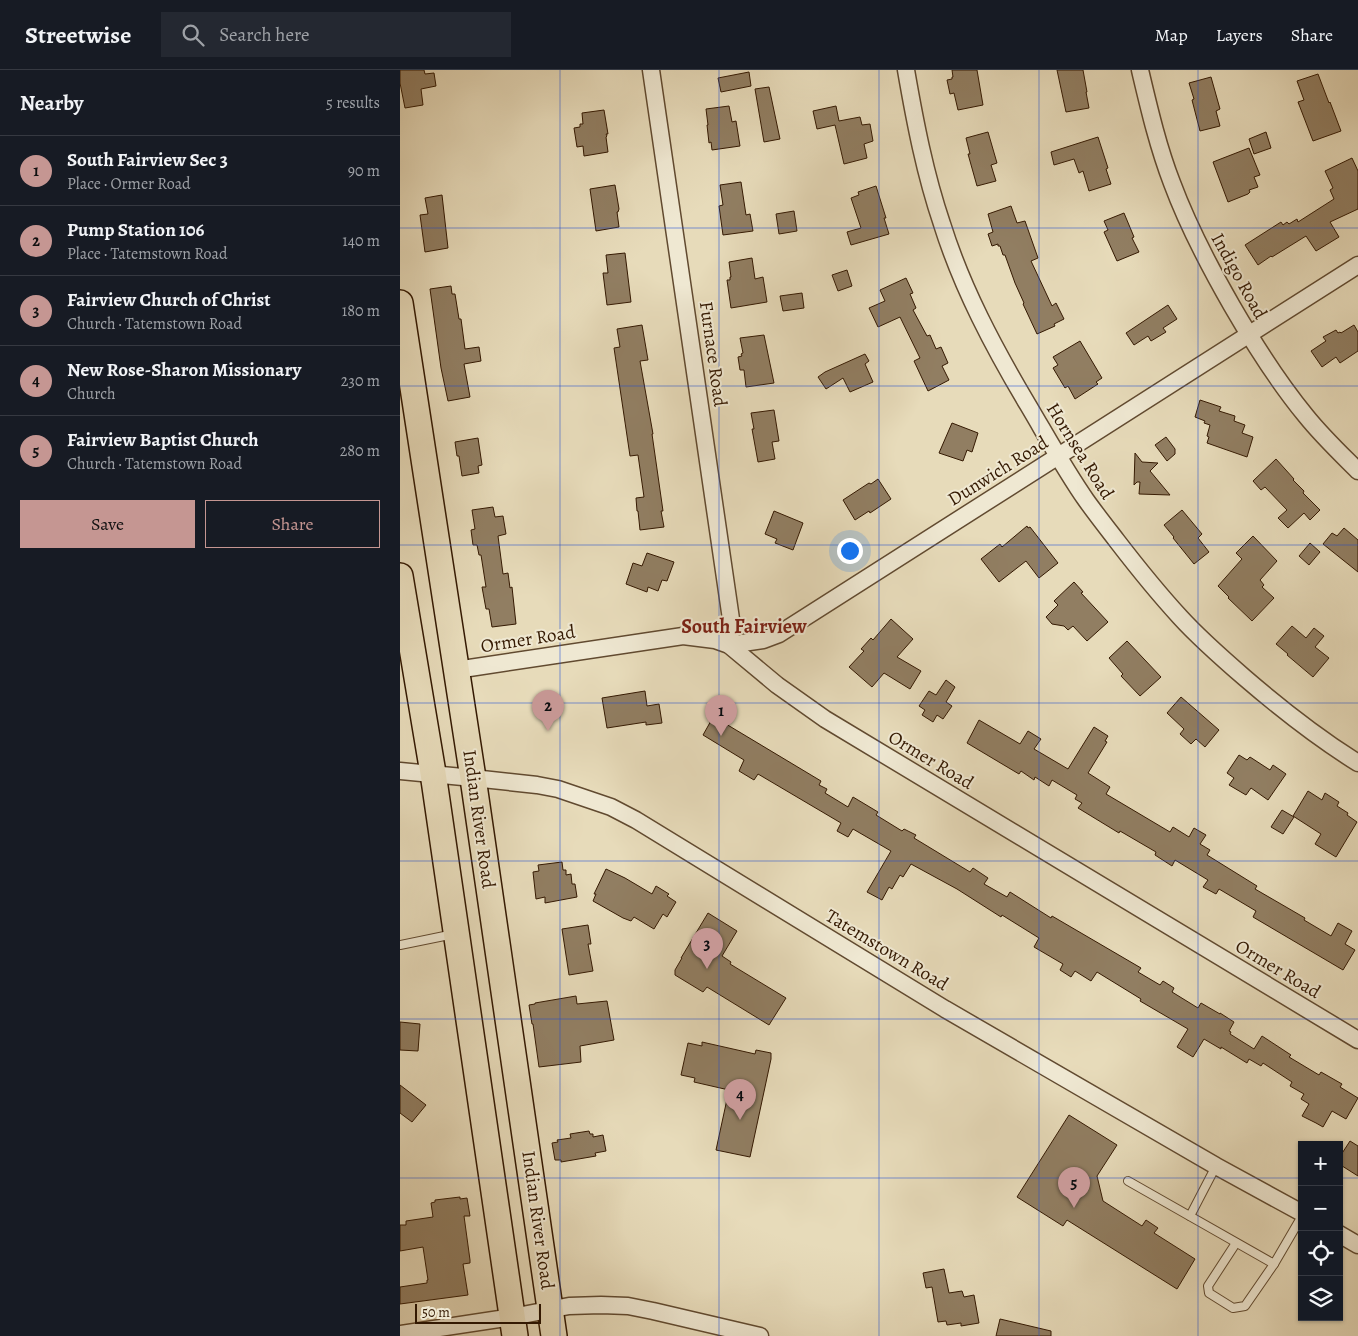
<!DOCTYPE html>
<html lang="en">
<head>
<meta charset="utf-8">
<style>
  body { margin:0; font-family:Alegreya,serif; background:#242831; color:#f1f3f6 }
  .controls { position:absolute; right:15px; bottom:15px; display:grid; overflow:hidden; border-radius:0px; box-shadow:0 1px 4px #0004 }
  .controls button { width:45px; height:45px; display:grid; place-items:center; padding:0; border:0; border-bottom:1px solid #363941; background:#171b24; color:#f1f3f6; font:25px sans-serif }
  .scale { position:absolute; left:15px; bottom:12px; width:126px; box-sizing:border-box; padding-left:5px; border:2px solid #341902; border-top:0; font-size:14px; line-height:18px; white-space:nowrap; color:#341902; -webkit-text-stroke:4px #efe8d2; paint-order:stroke }
  .you { position:absolute; left:449px; top:480px; width:18px; height:18px; margin:-12px; border:4px solid #fff; border-radius:50%; background:#1a73e8; box-shadow:0 0 0 8px #1a73e833 }
  .badge { display:grid; place-items:center; width:32px; height:32px; border-radius:50%; background:#c59692; color:#111; font-size:16px; font-weight:700 }
  .pin { position:absolute; translate:-50% -41px; filter:drop-shadow(0 1px 2px #0008) }
  .pin::after { content:''; position:absolute; top:26px; width:18px; height:15px; background:inherit; clip-path:polygon(0 0,100% 0,50% 100%) }
  .list { margin:0; padding:0; list-style:none }
  h2 { display:flex; justify-content:space-between; align-items:center; height:65px; margin:0; padding:0 20px; font-size:21px }
  h2 small { font-size:16px; font-weight:400; color:#9ea1a6 }
  .list li { display:grid; grid-template-columns:32px 1fr auto; gap:15px; align-items:center; box-sizing:border-box; height:70px; padding:0 20px; border-top:1px solid #363941 }
  .list b { display:block; font-size:19px; white-space:nowrap }
  .list p { margin:0; font-size:16px; white-space:nowrap; color:#9ea1a6 }
  .list em { font-size:16px; font-style:normal; color:#9ea1a6 }
  .actions { display:flex; gap:10px; padding:15px 20px }
  .actions a { flex:1; padding:11px 0; border:1px solid #c59692; border-radius:0px; text-align:center; font-size:18px; color:#c59692 }
  .actions .main { background:#c59692; color:#111 }
  .icon { flex:none; width:28px; height:28px; fill:none; stroke:currentColor; stroke-width:2; stroke-linecap:round; stroke-linejoin:round }
  .map { position:relative; flex:none; width:958px; height:1266px; overflow:hidden }
  header { display:flex; align-items:center; gap:30px; box-sizing:border-box; height:70px; padding:0 25px; background:#171b24; border-bottom:1px solid #363941 }
  header strong { font-size:24px }
  nav { display:flex; gap:28px; margin-inline-start:auto; font-size:18px }
  .search { width:350px; height:45px; background:#242831; display:flex; align-items:center; gap:12px; box-sizing:border-box; padding:0 18px; border-radius:0px; color:#9ea1a6; font-size:19px }
  main { display:flex }
  aside { flex:1; background:#171b24 }
  .map>svg:first-child { display:block }
  .building { fill:#917e62; stroke:#341902 }
  .lines { fill:none; stroke-linecap:round; stroke-linejoin:round }
  .service-casing { stroke:#614a30; stroke-width:10 }
  .minor-casing { stroke:#614a30; stroke-width:19 }
  .primary-casing { stroke:#341902; stroke-width:28 }
  .service { stroke:#efe8d2; stroke-width:8 }
  .minor { stroke:#efe8d2; stroke-width:16 }
  .primary { stroke:#e7dbba; stroke-width:25 }
  .grid { fill:none; stroke:#1d4ed8; stroke-width:1; stroke-opacity:0.55 }
  .labels { text-anchor:middle; dominant-baseline:central; stroke-width:4; stroke-linejoin:round; paint-order:stroke }
  .street-label { font-size:19px; fill:#341902; stroke:#efe8d2 }
  .neighbourhood-label { font-size:20px; font-weight:bold; fill:#7a1f14; stroke:#efe8d2 }
</style>
</head>
<body>
<header>
<strong>Streetwise</strong>
<div class="search"><svg class="icon" aria-label="search" viewBox="0 0 24 24"><circle cx="10" cy="10" r="6"/><path d="M15 15l6 6"/></svg>Search here</div>
<nav><a>Map</a><a>Layers</a><a>Share</a></nav>
</header>
<main>
<aside>
<h2>Nearby<small>5 results</small></h2>
<ul class="list">
<li><span class="badge">1</span><div><b>South Fairview Sec 3</b><p>Place · Ormer Road</p></div><em>90 m</em></li>
<li><span class="badge">2</span><div><b>Pump Station 106</b><p>Place · Tatemstown Road</p></div><em>140 m</em></li>
<li><span class="badge">3</span><div><b>Fairview Church of Christ</b><p>Church · Tatemstown Road</p></div><em>180 m</em></li>
<li><span class="badge">4</span><div><b>New Rose-Sharon Missionary</b><p>Church</p></div><em>230 m</em></li>
<li><span class="badge">5</span><div><b>Fairview Baptist Church</b><p>Church · Tatemstown Road</p></div><em>280 m</em></li>
</ul>
<div class="actions"><a class="main">Save</a><a>Share</a></div>
</aside>
<div class="map">
<svg width="958" height="1266" viewBox="0 0 958 1266">
  <rect width="100%" height="100%" fill="#e7dbba"/>
  <filter id="stains"><feTurbulence type="fractalNoise" baseFrequency=".004" numOctaves="4"/><feColorMatrix values="0 0 0 0 .2 0 0 0 0 .09 0 0 0 0 .02 0 0 0 .5 -.17"/></filter>
  <radialGradient id="worn" r=".72"><stop offset=".6" stop-color="#630" stop-opacity="0"/><stop offset="1" stop-color="#630" stop-opacity=".3"/></radialGradient>
  <g class="building">
    <path d="M0,0H24L25,4L34,3L36,16L21,19L23,35L5,38L0,13Z"/>
    <path d="M552,0H577L583,35L558,40L554,23L550,24L547,10L552,9V7H553Z"/>
    <path d="M657,0H683L687,22H686L689,38L666,42Z"/>
    <path d="M349,2L351,16L321,22L318,8Z"/>
    <path d="M918,4L929,33L930,32L941,61L913,71L898,32L904,30L897,11Z"/>
    <path d="M811,7L820,39L816,41L820,56L800,61L792,30L794,29L789,13Z"/>
    <path d="M369,17L380,69L364,72L355,19Z"/>
    <path d="M329,36L332,52L336,51L340,76L312,80L311,72L309,73L307,55H308L306,39Z"/>
    <path d="M436,36L439,51L460,47L462,55L470,54L473,71L464,74L467,88L444,94L435,55L417,59L413,41Z"/>
    <path d="M204,40L208,64H206L207,66L206,67L208,82L184,86L183,76L177,77L174,58L180,57V54H183L182,43Z"/>
    <path d="M588,62L597,93L591,95L596,111L577,116L568,84H570L566,68Z"/>
    <path d="M866,62L871,78L854,84L849,69Z"/>
    <path d="M698,67L708,98L706,99L711,114L689,121L683,101L679,103L674,89L654,95L651,82Z"/>
    <path d="M849,78L860,105L854,107L858,117L849,120L850,122L848,124L828,132L813,92Z"/>
    <path d="M952,88L958,101V139L930,152L939,167L916,181L906,166L872,187L871,186L858,195L845,175L881,152L883,155L887,152L889,154L897,149L898,152L934,129L930,120L933,118L925,101Z"/>
    <path d="M341,112L346,145L350,144L353,161L323,165L319,136L323,135L320,115Z"/>
    <path d="M215,115L219,139L218,142H217L219,157L196,161L190,119Z"/>
    <path d="M476,116L486,148H484L489,164L451,175L447,162L461,158L451,128L459,125L458,122Z"/>
    <path d="M42,125L48,178L25,182L20,145L28,144L25,128Z"/>
    <path d="M611,136L617,153L625,151L638,188L631,191L652,236L656,233L664,249L654,254L655,256L637,264L623,234L624,233L615,213L605,185H603L600,176H598V174L592,176L588,164L593,162L588,144Z"/>
    <path d="M394,141L397,161L379,164L376,144Z"/>
    <path d="M724,143L734,167L732,168L739,182L717,191L704,162L708,160L704,151Z"/>
    <path d="M225,183L231,232L207,235L203,203H208L206,185Z"/>
    <path d="M352,188L355,209L363,207L367,232L331,238L327,210H330V207H331L329,192Z"/>
    <path d="M447,200L452,216L438,221L432,205Z"/>
    <path d="M506,208L513,223L510,224L516,238L513,240L527,266L530,265L536,279L541,277L548,293L542,296L549,310L528,321L514,291L520,288L500,247L478,257L469,238L485,231L480,220Z"/>
    <path d="M51,216L52,224H55L59,249H61L65,279L79,277L81,291L64,294L70,327L48,331L41,298L30,219Z"/>
    <path d="M402,223L404,238L383,241L380,226Z"/>
    <path d="M768,235L777,249L763,258L766,262L751,271L748,266L734,275L726,263Z"/>
    <path d="M242,255L248,290L240,291L253,364H252L263,441H261L264,457L240,460L238,441H237L236,428L244,427L238,385L230,386L214,278L220,277L217,259Z"/>
    <path d="M954,255L958,262V281L940,293L936,287L922,297L911,281L926,271L923,267L936,260L938,263L940,262L941,263Z"/>
    <path d="M364,265L374,313L346,317L344,300H340L338,287L342,286L341,284L343,283L340,268Z"/>
    <path d="M680,271L702,308L696,312L698,314L675,329L668,316L665,318L653,298L658,295L653,287Z"/>
    <path d="M465,284L469,291L465,294L473,312L450,322L443,308L426,319L418,307L425,302Z"/>
    <path d="M800,330L821,337L819,341L835,346L834,351L845,355L842,363L853,367L847,387L807,373L809,367L807,366L810,355L804,353L805,351L795,347Z"/>
    <path d="M374,340L379,371L372,372L375,389L358,392L352,359H354L351,343Z"/>
    <path d="M552,353L578,363L572,382L567,380L563,391L539,383Z"/>
    <path d="M766,367L775,379V384L767,391L755,375Z"/>
    <path d="M78,368L82,395L78,396L79,403L62,406L59,386H57L55,372Z"/>
    <path d="M735,383L742,392L758,393L750,401L770,425L739,424L740,412H737L734,415Z"/>
    <path d="M876,389L894,409L893,410L904,421L903,423L920,440L910,450L904,443L888,458L878,448L887,440L865,417L861,420L853,411Z"/>
    <path d="M478,409L491,429L470,443L469,441L455,450L443,430L469,413L471,414Z"/>
    <path d="M93,437L95,447L103,446L106,464L98,466L103,504L108,503L110,518L112,517L116,554L92,557L89,539H86L82,517H86L81,485H79L77,475H73L71,460L75,459L72,440Z"/>
    <path d="M782,440L802,464L798,468L809,482L794,494L773,468L774,467L764,455Z"/>
    <path d="M374,441L403,453L393,480L375,473L377,469L365,464Z"/>
    <path d="M627,456L628,458L630,457L658,493L639,508L626,491L599,512L581,489L600,474L602,477Z"/>
    <path d="M944,458L958,470V502L923,474L932,463L937,466Z"/>
    <path d="M853,466L877,491L860,510L864,515L862,517L874,528L852,551L828,528L829,527L818,516L842,489L836,483Z"/>
    <path d="M910,473L920,482L909,495L899,486Z"/>
    <path d="M247,483L274,492L267,511L262,510L258,521L248,517L247,522L226,514L233,493L242,496Z"/>
    <path d="M674,512L683,522L681,523L708,552L687,571L673,556L668,560L664,556L652,554L646,547L658,535L654,531Z"/>
    <path d="M491,549L513,569L497,587L521,601L510,619L484,603L472,617L449,597L464,581L461,579L471,568L473,570Z"/>
    <path d="M892,556L906,568L914,558L924,566L915,577L929,588L913,607L887,585L888,584L876,574Z"/>
    <path d="M727,571L761,607L740,626L721,606L723,604L709,588Z"/>
    <path d="M546,610L555,617L546,632L552,636L543,649L537,645L533,652L522,645L525,640L519,636L529,621L536,625Z"/>
    <path d="M245,621L247,636L259,634L262,653L246,655V652L207,658L202,628Z"/>
    <path d="M781,627L819,660L805,677L796,669L791,674L780,664L784,659L767,643Z"/>
    <path d="M312,649L320,654L321,651L421,711L419,715L427,719L425,723L448,737L453,727L478,742L476,745L502,761L504,759L516,765L514,768L570,802L573,798L588,808L584,814L607,827L610,822L651,848L652,846L741,898L738,902L760,915L763,911L774,918L772,922L798,938L801,933L820,944V943L834,952L829,961L831,962L830,964L854,979L862,966L891,985L889,987L919,1005L921,1002L942,1014L940,1017L958,1028L946,1049L932,1041L923,1057L916,1053L902,1046L909,1034L901,1029L904,1024L890,1016L892,1012L863,993L861,996L849,989L847,993L821,977V979L804,969L793,987L777,977L788,959L740,931L741,929L697,902L691,911L675,901L671,907L660,900L663,894L634,877L639,868L602,845L601,847L557,819L511,794L503,807L500,805L492,819L489,817L482,830L467,822L491,781L453,759L448,767L437,761L441,753L358,704L354,710L339,701L344,690L303,665Z"/>
    <path d="M579,650L620,674L628,661L641,669L634,679L668,699L694,657L708,666L705,671L707,672L688,703L710,717L706,724L770,762L773,757L789,767L794,758L806,765L800,774L810,780L807,785L857,816L855,819L905,848L904,850L931,866L938,853L952,861L945,874L955,880L943,900L853,847L856,841L819,819L816,824L803,817L808,810L775,790L772,796L755,785L756,782L720,761L719,763L678,738L682,733L675,729L677,725L652,710L649,716L635,707L634,710L621,701L619,704L567,673Z"/>
    <path d="M839,685L847,690L850,687L870,700L873,695L886,704L868,730L851,718L846,725L829,715L834,708L827,703Z"/>
    <path d="M908,721L922,730L925,723L939,732L937,736L948,743L947,745L957,752L936,787L915,774L921,764L893,746Z"/>
    <path d="M882,740L894,747L883,764L871,757Z"/>
    <path d="M162,792L163,800H166V805L171,804L172,814H175L177,827L145,833V827L136,829L133,802L139,801L138,795Z"/>
    <path d="M206,799L225,808L252,824L256,816L269,824L267,826L276,832L267,847L263,844L254,859L234,847L231,851L223,848L193,831L196,824H194Z"/>
    <path d="M308,843L337,861L322,886L331,892L330,894L386,928L369,955L307,917L303,922L275,905V900L282,888H281Z"/>
    <path d="M188,855L191,874H188L193,901L169,905L162,859Z"/>
    <path d="M176,926L177,934L207,931L214,970L180,976L181,992L139,997L133,954H132L129,935L135,934V933Z"/>
    <path d="M0,952L20,954L18,981L0,980Z"/>
    <path d="M302,972L355,984L356,980L371,983V989L350,1087L316,1080L329,1020L294,1012L295,1008L281,1005L288,973L302,976Z"/>
    <path d="M0,1015L26,1035L12,1052L0,1043Z"/>
    <path d="M669,1045L717,1075L697,1106L703,1131L742,1156L746,1150L758,1158L754,1163L795,1189L777,1219L667,1150L663,1156L617,1127Z"/>
    <path d="M189,1061L190,1064H193V1067L203,1065L206,1081L195,1083L196,1086L161,1092V1090H155L152,1073L158,1072L157,1070L171,1068L170,1064Z"/>
    <path d="M950,1071L958,1076V1106L939,1094V1088Z"/>
    <path d="M60,1127V1129L67,1128L70,1146H64L70,1190V1193L63,1194L68,1225L0,1234V1217L27,1213V1210H28L23,1177L0,1181V1155H6V1151L33,1147L31,1133L35,1132V1130Z"/>
    <path d="M544,1199L549,1223L562,1221L564,1227L574,1225L579,1253L561,1256V1253L547,1255L546,1251L538,1252L532,1217L526,1218L523,1203Z"/>
    <path d="M600,1249L651,1261V1266H596Z"/>
  </g>
  <g class="lines">
    <g class="service-casing">
      <g id="service">
        <path d="M0,875L54,864"/>
        <path d="M728,1111L874,1194L902,1146"/>
        <path d="M790,1146L816,1096"/>
        <path d="M836,1173L808,1216L809,1223L833,1238L845,1236L874,1194"/>
      </g>
    </g>
    <g class="minor-casing">
      <g id="minor">
        <path d="M251,0L332,556L329,575L363,570L379,564L958,195"/>
        <path d="M506,0C515,52 525,104 542,154C562,218 594,278 628,335C647,367 665,400 686,430C696,444 707,458 717,471C737,497 758,523 780,547C800,569 823,589 845,608C881,639 918,668 958,693"/>
        <path d="M740,0C749,38 758,77 772,113C788,156 809,196 832,236C854,274 878,312 906,346C922,366 940,383 958,401"/>
        <path d="M56,600L283,566L315,570L329,575L377,615L425,649L958,970"/>
        <path d="M0,701L73,708L137,715L158,719L211,737L236,750L545,939L816,1096L902,1143"/>
        <path d="M939,1164L958,1175"/>
        <path d="M0,1264L112,1247L169,1236L201,1235L228,1236L253,1241L360,1266"/>
      </g>
    </g>
    <g class="primary-casing">
      <g id="primary">
        <path d="M0,233L73,708L154,1266"/>
        <path d="M0,506L33,703L115,1266"/>
      </g>
    </g>
    <use href="#service" class="service"/>
    <use href="#minor" class="minor"/>
    <use href="#primary" class="primary"/>
  </g>
  <path class="grid" d="M160,0V1266M319,0V1266M479,0V1266M639,0V1266M798,0V1266M0,158H958M0,316H958M0,475H958M0,633H958M0,791H958M0,949H958M0,1108H902M939,1108H958"/>
  <g class="labels">
    <g class="street-label">
      <text transform="translate(839 206) rotate(61)">Indigo Road</text>
      <text transform="translate(313 284) rotate(82)">Furnace Road</text>
      <text transform="translate(680 381) rotate(58)">Hornsea Road</text>
      <text transform="translate(598 401) rotate(-32)">Dunwich Road</text>
      <text transform="translate(128 569) rotate(-9)">Ormer Road</text>
      <text transform="translate(531 690) rotate(31)">Ormer Road</text>
      <text transform="translate(79 749) rotate(82)">Indian River Road</text>
      <text transform="translate(487 880) rotate(31)">Tatemstown Road</text>
      <text transform="translate(878 899) rotate(31)">Ormer Road</text>
      <text transform="translate(138 1150) rotate(82)">Indian River Road</text>
    </g>
    <g class="neighbourhood-label">
      <text x="344" y="556">South Fairview</text>
    </g>
  </g>
  <rect width="100%" height="100%" filter="url(#stains)"/>
  <rect width="100%" height="100%" fill="url(#worn)"/>
</svg>
<div class="controls">
<button>+</button>
<button>−</button>
<button><svg class="icon" aria-label="locate" viewBox="0 0 24 24"><circle cx="12" cy="12" r="6"/><path d="M12 2v4M12 18v4M2 12h4M18 12h4"/></svg></button>
<button><svg class="icon" aria-label="layers" viewBox="0 0 24 24"><path d="M12 4l9 5-9 5-9-5zM3 14l9 5 9-5"/></svg></button>
</div>
<div class="scale">50 m</div>
<div class="you"></div>
<div class="pin badge" style="left:321px;top:666px">1</div>
<div class="pin badge" style="left:148px;top:661px">2</div>
<div class="pin badge" style="left:307px;top:899px">3</div>
<div class="pin badge" style="left:340px;top:1050px">4</div>
<div class="pin badge" style="left:674px;top:1138px">5</div>
</div>
</main>
</body>
</html>
